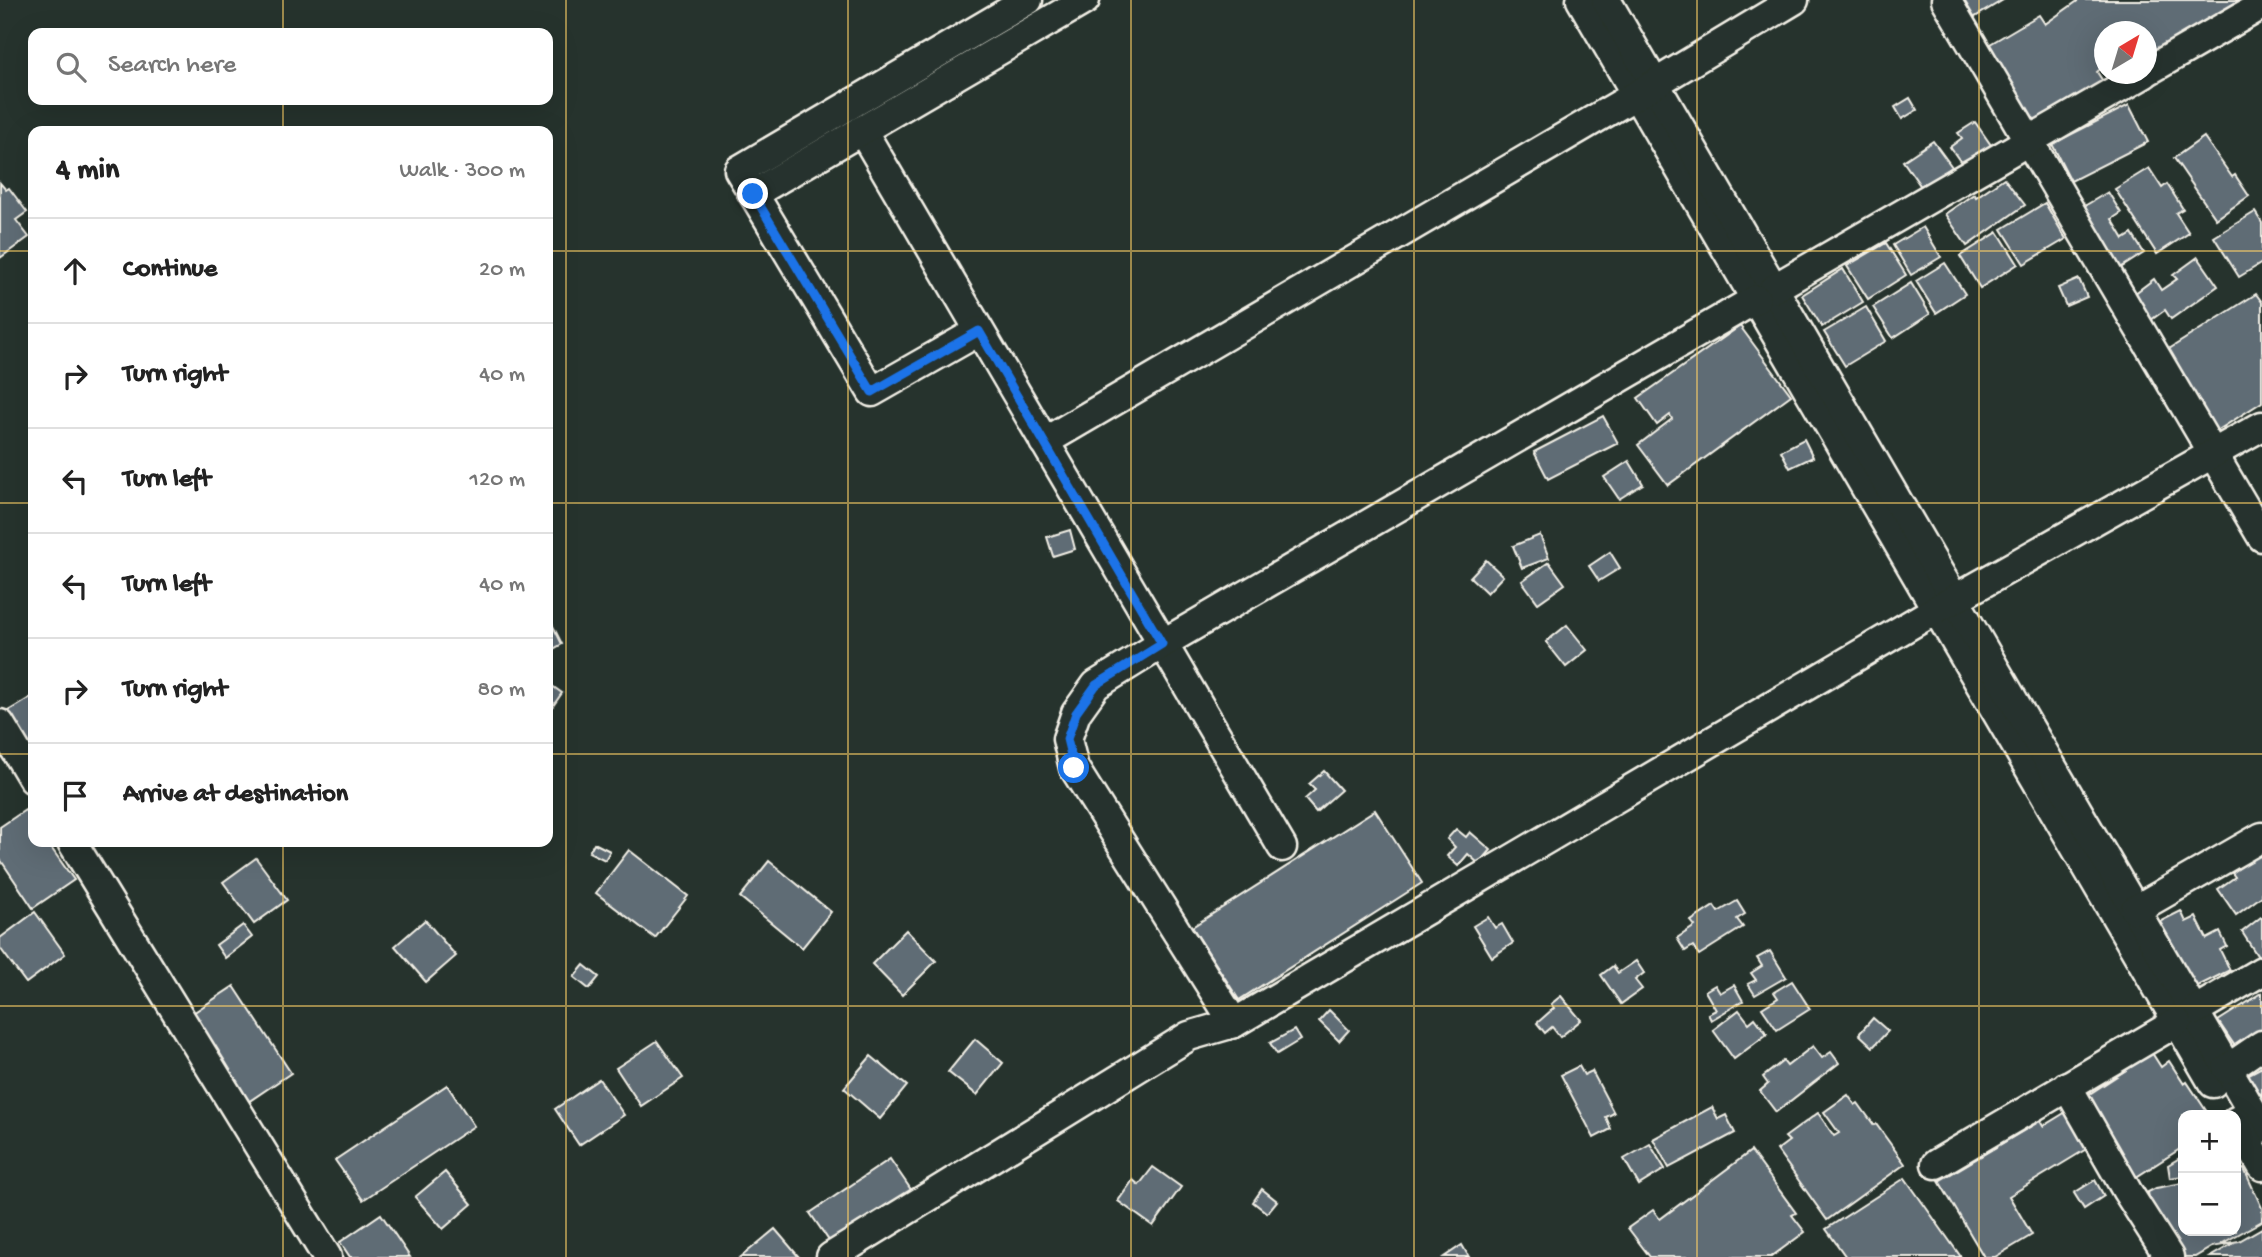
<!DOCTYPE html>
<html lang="en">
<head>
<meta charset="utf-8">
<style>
  body { margin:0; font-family:"Gochi Hand",sans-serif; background:#f2f2f2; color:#222 }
  .controls { position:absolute; right:21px; bottom:21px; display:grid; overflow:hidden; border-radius:14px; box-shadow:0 7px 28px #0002 }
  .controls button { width:63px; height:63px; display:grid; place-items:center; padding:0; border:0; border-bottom:2px solid #e0e0e0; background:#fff; color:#222; font:35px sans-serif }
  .compass { position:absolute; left:2094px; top:21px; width:63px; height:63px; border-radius:50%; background:#fff; box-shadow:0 7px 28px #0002; rotate:38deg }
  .stop { position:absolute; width:21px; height:21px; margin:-16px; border:5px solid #1a73e8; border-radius:50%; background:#fff }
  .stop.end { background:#1a73e8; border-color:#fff; box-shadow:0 2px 7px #0008 }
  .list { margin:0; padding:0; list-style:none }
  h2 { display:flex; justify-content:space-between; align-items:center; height:91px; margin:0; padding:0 28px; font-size:30px }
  h2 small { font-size:23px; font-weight:400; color:#767676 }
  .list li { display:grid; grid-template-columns:46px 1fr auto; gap:21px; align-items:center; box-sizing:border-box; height:105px; padding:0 28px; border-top:2px solid #e0e0e0 }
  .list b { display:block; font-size:26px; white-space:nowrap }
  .list em { font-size:23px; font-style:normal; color:#767676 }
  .icon { flex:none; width:38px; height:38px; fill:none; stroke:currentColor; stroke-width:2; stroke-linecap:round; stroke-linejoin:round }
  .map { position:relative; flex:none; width:2262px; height:1257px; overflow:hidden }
  .search { position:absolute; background:#fff; box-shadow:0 7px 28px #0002; left:28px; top:28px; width:525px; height:77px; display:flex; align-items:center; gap:18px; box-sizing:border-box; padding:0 24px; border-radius:14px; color:#767676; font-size:26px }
  .panel { position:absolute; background:#fff; box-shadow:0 7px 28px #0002; left:28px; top:126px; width:525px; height:721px; border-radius:14px }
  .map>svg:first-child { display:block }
  .building { fill:#5e6c75; stroke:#f4f1e8; stroke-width:2 }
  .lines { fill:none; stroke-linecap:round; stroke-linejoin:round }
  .minor-casing { stroke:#f4f1e8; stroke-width:33 }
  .minor { stroke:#26332d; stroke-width:28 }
  .route { stroke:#1a73e8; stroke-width:9 }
  .grid { fill:none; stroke:#ffd166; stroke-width:2; stroke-opacity:0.55 }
</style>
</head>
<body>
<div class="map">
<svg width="2262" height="1257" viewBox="0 0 2262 1257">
  <rect width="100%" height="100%" fill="#26332d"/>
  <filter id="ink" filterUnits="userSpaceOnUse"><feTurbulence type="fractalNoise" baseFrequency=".0143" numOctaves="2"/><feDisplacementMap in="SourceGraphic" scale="14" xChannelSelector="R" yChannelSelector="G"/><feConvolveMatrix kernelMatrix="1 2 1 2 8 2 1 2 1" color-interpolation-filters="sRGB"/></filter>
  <g filter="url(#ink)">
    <g class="building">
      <path d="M1958,0H2003L1970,20Z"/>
      <path d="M2079,0H2240L2146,58V32H2104V66L2097,72L2104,83L2034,122L1985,47L2039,15L2045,24Z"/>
      <path d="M1910,98L1917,110L1902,119L1895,107Z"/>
      <path d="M2129,105L2148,142L2071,181L2052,144Z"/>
      <path d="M1975,122L1993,148L1965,168L1950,147L1962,138L1958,133Z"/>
      <path d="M2204,137L2232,177L2235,175L2249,196L2216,219L2174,158Z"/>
      <path d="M1933,141L1952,167L1922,188L1903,161Z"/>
      <path d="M2149,168L2162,188L2167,184L2183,209L2176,213L2189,233L2157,254L2115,189Z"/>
      <path d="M2004,178L2025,205L1967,246L1945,214L1974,194L1976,197Z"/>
      <path d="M0,183L6,190L9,188L27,212L16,220L29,237L0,258Z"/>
      <path d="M2108,192L2121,213L2112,219L2124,239L2132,234L2144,253L2114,272L2076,211Z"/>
      <path d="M2045,203L2066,239L2024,264L2002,229Z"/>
      <path d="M2255,212L2262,223V263L2239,277L2214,237Z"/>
      <path d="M1923,227L1941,257L1911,275L1893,245Z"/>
      <path d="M1998,232L2018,264L1980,288L1960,256Z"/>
      <path d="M1886,243L1906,275L1868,299L1847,266Z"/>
      <path d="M2198,257L2218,286L2171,319L2165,310L2144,325L2126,300L2154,279L2161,290L2177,279L2173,275Z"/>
      <path d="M1945,263L1965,294L1936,313L1916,281Z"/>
      <path d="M1843,269L1863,302L1822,327L1802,295Z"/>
      <path d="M2079,279L2087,297L2066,306L2058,288Z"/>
      <path d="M1911,283L1930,314L1893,338L1873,307Z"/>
      <path d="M2256,294L2262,302V402L2201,441L2150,361Z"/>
      <path d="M1866,307L1886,341L1845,366L1824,332Z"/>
      <path d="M1740,326L1791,395L1668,485L1638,445L1672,419L1670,415L1657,425L1638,398Z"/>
      <path d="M1603,416L1618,443L1548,479L1534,452Z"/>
      <path d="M1804,439L1813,457L1790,468L1781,451Z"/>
      <path d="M1629,461L1643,484L1619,499L1604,477Z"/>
      <path d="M1070,530L1075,549L1053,556L1047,537Z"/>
      <path d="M1540,535L1549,558L1522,568L1513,546Z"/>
      <path d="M1610,552L1620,568L1599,581L1589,566Z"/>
      <path d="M1486,560L1503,576L1487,593L1470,577Z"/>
      <path d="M1549,562L1565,584L1538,603L1522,581Z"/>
      <path d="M548,616L562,644L548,652Z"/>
      <path d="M1567,625L1587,650L1566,667L1546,642Z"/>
      <path d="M548,683L562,693L548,713Z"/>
      <path d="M33,696V754L8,711Z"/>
      <path d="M1324,771L1341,790L1316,812L1305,799L1315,790L1309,784Z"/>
      <path d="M25,810L33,821V842H47L74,880L33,908L0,859V827Z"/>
      <path d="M1375,810L1422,883L1239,1000L1192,927Z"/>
      <path d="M1456,829L1466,837L1470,832L1491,850L1479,864L1468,854L1458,866L1447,856L1455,847L1447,839Z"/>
      <path d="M594,843L610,851L605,860L589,852Z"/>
      <path d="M629,850L688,896L655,938L596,893Z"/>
      <path d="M2259,854L2262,858V896L2236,915L2218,889L2235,877L2232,873Z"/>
      <path d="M256,858L287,900L254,924L223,882Z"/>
      <path d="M769,861L831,912L802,948L740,897Z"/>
      <path d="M1737,901L1745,914L1737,919L1743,927L1699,955L1693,946L1685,951L1677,938L1695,926L1691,921L1714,906L1718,912Z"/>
      <path d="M2181,911L2186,922L2196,917L2207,939L2220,932L2227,946L2220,950L2230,970L2188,991L2155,924Z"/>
      <path d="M35,912L65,954L26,983L0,948V938Z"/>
      <path d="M1488,917L1495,928L1502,924L1513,943L1492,957L1473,926Z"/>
      <path d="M2261,917L2262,918V963L2242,932Z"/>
      <path d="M425,920L456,956L426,982L395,946Z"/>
      <path d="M243,925L252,937L225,958L216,945Z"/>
      <path d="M906,930L936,961L902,995L872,964Z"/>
      <path d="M1770,951L1786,977L1755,995L1748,984L1756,980L1751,973L1762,966L1757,958Z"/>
      <path d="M1636,961L1644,973L1635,980L1642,989L1621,1004L1601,975L1613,966L1618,973Z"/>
      <path d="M584,965L599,977L589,989L574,977Z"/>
      <path d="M1792,981L1810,1009L1777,1030L1762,1008L1778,998L1774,992Z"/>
      <path d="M1715,985L1720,993L1734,985L1743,1001L1711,1020L1708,1014L1716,1010L1705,991Z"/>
      <path d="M234,986L291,1073L248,1102L190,1015Z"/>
      <path d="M2262,993V1041L2241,1055L2218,1021Z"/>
      <path d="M1561,996L1581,1020L1560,1037L1552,1027L1545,1033L1537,1023L1554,1008L1551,1004Z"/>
      <path d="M1329,1010L1349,1030L1339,1041L1319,1021Z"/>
      <path d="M1739,1010L1749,1023L1755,1018L1767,1034L1734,1059L1713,1030Z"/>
      <path d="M1873,1018L1888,1031L1873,1047L1859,1034Z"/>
      <path d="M1294,1030L1300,1040L1277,1054L1270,1043Z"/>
      <path d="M975,1039L1003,1063L977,1095L948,1072Z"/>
      <path d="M657,1041L683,1078L641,1106L616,1068Z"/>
      <path d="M1813,1046L1822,1058L1831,1052L1839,1063L1776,1112L1760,1091L1768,1084L1763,1077L1783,1061L1787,1066Z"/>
      <path d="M2152,1053L2161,1067L2169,1061L2184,1084L2187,1082L2209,1115H2183V1147L2130,1181L2083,1109L2093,1102L2088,1095Z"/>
      <path d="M871,1056L907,1086L880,1119L844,1088Z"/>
      <path d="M1579,1066L1584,1075L1592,1071L1614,1113L1606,1117L1611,1129L1594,1138L1561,1075Z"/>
      <path d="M2262,1067V1106L2245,1076Z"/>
      <path d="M599,1079L624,1115L579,1145L555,1109Z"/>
      <path d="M447,1085L474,1126L363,1200L335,1160Z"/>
      <path d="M1848,1095L1855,1105L1858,1103L1874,1125L1876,1124L1905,1164L1827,1220L1777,1150L1789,1141L1785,1137L1818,1113L1834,1136L1839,1133L1824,1112Z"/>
      <path d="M1712,1107L1718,1119L1726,1115L1735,1133L1669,1168L1653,1139Z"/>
      <path d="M2066,1112L2088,1148L2009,1196L2032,1235L1995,1257H1984L1939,1181L2040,1121L2043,1126Z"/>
      <path d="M1650,1144L1665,1169L1639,1185L1624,1159Z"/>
      <path d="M1751,1151L1796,1213L1792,1215L1805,1232L1771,1257H1650L1628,1228L1653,1210L1660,1219Z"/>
      <path d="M2183,1156V1176L2170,1178L2168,1165Z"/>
      <path d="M890,1159L914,1194L834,1248L810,1213Z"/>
      <path d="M1153,1167L1181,1187L1153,1226L1118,1201L1133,1180L1139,1185Z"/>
      <path d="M2244,1169L2262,1208V1221L2221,1244L2239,1241L2262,1228V1257H2210L2234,1243L2212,1247L2195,1257H2173L2151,1212L2148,1192L2156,1188L2183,1183V1231H2236V1170Z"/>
      <path d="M445,1172L472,1204L443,1229L415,1197Z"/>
      <path d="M1905,1178L1961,1257H1846L1826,1229Z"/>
      <path d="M2095,1180L2104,1196L2084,1209L2074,1193Z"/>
      <path d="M1262,1189L1277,1201L1267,1213L1253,1202Z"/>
      <path d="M381,1214L410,1257H350L340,1242Z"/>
      <path d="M775,1229L799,1257H741Z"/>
      <path d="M1462,1245L1469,1257H1444Z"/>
    </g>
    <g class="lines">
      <g class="minor-casing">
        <g id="minor">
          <path d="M1581,0L2213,1083"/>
          <path d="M1606,0L2262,1128"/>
          <path d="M1946,0L2262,537"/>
          <path d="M2146,72L2262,5"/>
          <path d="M862,130L1282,847"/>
          <path d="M753,194L1085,0"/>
          <path d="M1773,289L2144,74"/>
          <path d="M979,331L872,392L739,170L1028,0"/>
          <path d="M1044,442L1636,95L1794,0"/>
          <path d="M0,724L33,779"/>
          <path d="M72,842L327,1257"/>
          <path d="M2135,910L2262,837"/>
          <path d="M2194,1011L2262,971"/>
          <path d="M1234,1023L1074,768L1067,739L1076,713L1096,685L1162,644L1756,299"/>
          <path d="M2227,1069L2262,1045"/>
          <path d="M2067,1086L2127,1191L2169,1257"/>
          <path d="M2236,1121L2262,1166"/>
          <path d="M1936,1164L2177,1022"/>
          <path d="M831,1257L1189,1036L1234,1023L1937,609L2262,426"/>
        </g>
      </g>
      <use href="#minor" class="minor"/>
    </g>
  </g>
  <g class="lines" filter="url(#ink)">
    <path class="route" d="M753,194L872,392L979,331L1162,644L1096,685L1076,713L1067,739L1074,768"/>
  </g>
  <path class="grid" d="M283,0V33M566,0V1257M848,0V1257M1131,0V1257M1414,0V1257M1697,0V1257M1979,0V1257M283,100V131M0,251H33M548,251H2262M0,503H33M548,503H2262M0,754H33M548,754H2262M283,842V1257M0,1006H2262"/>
</svg>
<div class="controls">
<button>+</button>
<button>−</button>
</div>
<svg class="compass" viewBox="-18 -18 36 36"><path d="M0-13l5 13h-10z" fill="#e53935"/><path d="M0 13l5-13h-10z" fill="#767676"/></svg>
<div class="stop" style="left:1074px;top:768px"></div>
<div class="stop end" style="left:753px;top:194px"></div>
<div class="search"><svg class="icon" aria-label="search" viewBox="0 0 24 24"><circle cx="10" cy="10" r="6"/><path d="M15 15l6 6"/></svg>Search here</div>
<section class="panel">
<h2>4 min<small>Walk · 300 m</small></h2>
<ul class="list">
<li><svg class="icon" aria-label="ahead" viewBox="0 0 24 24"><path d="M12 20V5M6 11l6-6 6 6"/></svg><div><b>Continue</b></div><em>20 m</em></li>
<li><svg class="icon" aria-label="right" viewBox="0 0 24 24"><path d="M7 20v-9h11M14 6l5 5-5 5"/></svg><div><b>Turn right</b></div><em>40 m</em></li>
<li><svg class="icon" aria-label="left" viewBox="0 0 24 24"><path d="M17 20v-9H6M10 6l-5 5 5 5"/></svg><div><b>Turn left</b></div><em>120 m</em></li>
<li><svg class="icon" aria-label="left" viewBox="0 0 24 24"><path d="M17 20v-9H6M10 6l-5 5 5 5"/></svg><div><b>Turn left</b></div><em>40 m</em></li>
<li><svg class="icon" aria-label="right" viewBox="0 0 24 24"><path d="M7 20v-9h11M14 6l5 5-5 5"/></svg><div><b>Turn right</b></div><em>80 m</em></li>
<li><svg class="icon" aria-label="arrive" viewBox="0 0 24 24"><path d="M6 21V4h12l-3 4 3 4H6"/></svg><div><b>Arrive at destination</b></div></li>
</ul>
</section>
</div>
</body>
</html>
